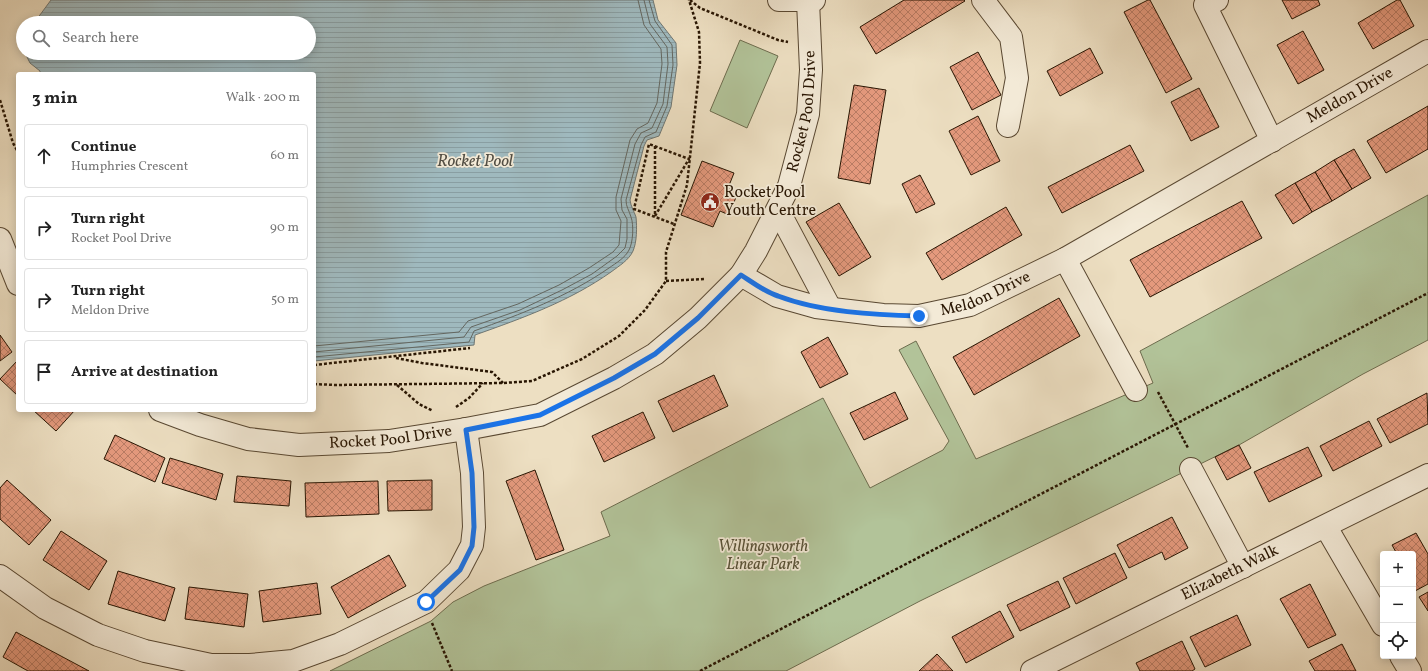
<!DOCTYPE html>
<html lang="en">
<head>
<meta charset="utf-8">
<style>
  body { margin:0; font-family:Vollkorn,serif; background:#f6f6f6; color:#222 }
  .controls { position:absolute; right:12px; bottom:12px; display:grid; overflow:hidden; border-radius:4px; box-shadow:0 2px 10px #0003 }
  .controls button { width:36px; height:36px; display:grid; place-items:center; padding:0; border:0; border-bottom:1px solid #e0e0e0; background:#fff; color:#222; font:20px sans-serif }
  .stop { position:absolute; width:12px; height:12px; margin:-9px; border:3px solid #1a73e8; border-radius:50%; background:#fff }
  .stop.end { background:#1a73e8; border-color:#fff; box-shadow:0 1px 4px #0008 }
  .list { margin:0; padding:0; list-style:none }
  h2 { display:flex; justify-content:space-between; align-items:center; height:52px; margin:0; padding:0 16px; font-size:17px }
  h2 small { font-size:13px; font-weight:400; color:#767676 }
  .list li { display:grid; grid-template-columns:26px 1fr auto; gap:12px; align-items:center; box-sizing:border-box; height:64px; margin:0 8px 8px; padding:0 8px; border:1px solid #e0e0e0; border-radius:4px }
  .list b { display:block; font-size:15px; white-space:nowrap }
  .list p { margin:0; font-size:13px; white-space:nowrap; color:#767676 }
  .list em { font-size:13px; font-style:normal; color:#767676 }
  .icon { flex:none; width:22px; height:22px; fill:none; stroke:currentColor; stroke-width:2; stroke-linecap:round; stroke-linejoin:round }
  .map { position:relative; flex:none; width:1428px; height:671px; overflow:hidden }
  .search { position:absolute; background:#fff; box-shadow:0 2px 10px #0003; left:16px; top:16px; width:300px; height:44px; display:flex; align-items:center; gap:10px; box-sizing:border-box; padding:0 14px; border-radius:22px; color:#767676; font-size:15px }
  .panel { position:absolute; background:#fff; box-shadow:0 2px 10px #0003; left:16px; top:72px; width:300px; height:340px; border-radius:4px }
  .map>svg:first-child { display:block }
  .park { fill:#b2c399; stroke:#6d6c4e }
  .water { fill:url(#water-rules); stroke:#6f7773 }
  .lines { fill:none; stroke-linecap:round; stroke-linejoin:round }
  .shore { stroke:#646760; stroke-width:1 }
  .building { fill:url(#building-cross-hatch); stroke:#281502 }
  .minor-casing { stroke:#594832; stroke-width:24 }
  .path { stroke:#281502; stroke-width:2.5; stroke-dasharray:3 2; stroke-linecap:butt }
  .minor { stroke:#f3ead7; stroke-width:22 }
  .route { stroke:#1a73e8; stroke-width:5 }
  .labels { text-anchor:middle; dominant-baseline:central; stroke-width:3.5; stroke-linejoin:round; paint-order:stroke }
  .street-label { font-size:16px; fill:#281502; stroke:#f3ead7 }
  .poi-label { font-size:16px; fill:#281502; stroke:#f3ead7; text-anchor:start }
  .park-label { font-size:16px; font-style:italic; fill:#585237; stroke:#f3ead7 }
  .water-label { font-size:17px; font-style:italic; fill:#524e44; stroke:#f3ead7 }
</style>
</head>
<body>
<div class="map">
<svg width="1428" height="671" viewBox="0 0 1428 671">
  <defs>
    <pattern id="water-rules" width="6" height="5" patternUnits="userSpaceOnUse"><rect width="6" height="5" fill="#9fb9be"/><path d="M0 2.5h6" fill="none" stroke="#899ea2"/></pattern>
    <pattern id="building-cross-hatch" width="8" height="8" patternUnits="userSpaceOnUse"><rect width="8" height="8" fill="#e4997d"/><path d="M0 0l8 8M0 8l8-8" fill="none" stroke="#b97c64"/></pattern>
  </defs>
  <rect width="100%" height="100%" fill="#eddfc2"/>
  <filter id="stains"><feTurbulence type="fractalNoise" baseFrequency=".005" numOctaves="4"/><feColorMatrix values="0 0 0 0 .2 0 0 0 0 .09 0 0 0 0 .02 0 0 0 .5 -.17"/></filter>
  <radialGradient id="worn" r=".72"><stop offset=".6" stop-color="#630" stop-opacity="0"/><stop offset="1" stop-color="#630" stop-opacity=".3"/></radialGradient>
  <g class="park">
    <path d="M740,40L778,56L747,128L710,111Z"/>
    <path d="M1428,195V340L1363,374L1239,445L920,601L786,671H330L431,621L453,602L484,586L610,536L601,512L823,398L870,488L943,450L949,441L899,350L916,341L976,459L1153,383L1140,351Z"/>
  </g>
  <path class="water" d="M51,0H653L658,20L676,43L677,65L671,107L659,136L647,140L644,146L630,200C631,207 634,211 636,217C637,227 637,242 633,251C629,260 619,266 611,272C570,301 523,318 475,335L474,345L314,361V74H40V71L30,63L25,53H309V23H34Z"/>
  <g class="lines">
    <g class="shore">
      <path d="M314,346L459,332L468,321L518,304L559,285L589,268L613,252L619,245L621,221L616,210V197L630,140L637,129L648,123L657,103L662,64L661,49L644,25L638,0"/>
      <path d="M314,352L464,337L471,327L520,310L562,290L592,274L617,256L625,248L627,239V219L622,210L621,199L635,144L641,133L652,128L663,104L668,64L667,47L650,24L644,0"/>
      <path d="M314,357L469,342L474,331C521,314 567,297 609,268C616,263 625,258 629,250C633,243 634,225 631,217C629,210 626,207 626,200L641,145L645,137L656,132L667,106L673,65L672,45L655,21L649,0"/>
    </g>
  </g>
  <g class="building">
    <path d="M904,0H964L965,1L876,54L860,27Z"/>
    <path d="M1148,0H1150L1192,79L1166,93L1124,12Z"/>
    <path d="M1282,0H1318L1320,5L1292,19Z"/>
    <path d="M1397,0H1400L1414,26L1373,49L1358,23Z"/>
    <path d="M1303,31L1324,70L1298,84L1277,45Z"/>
    <path d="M1090,48L1103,73L1060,96L1047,71Z"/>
    <path d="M978,52L1001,95L972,110L950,67Z"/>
    <path d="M854,85L886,90L870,184L838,178Z"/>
    <path d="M1199,88L1219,127L1191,141L1171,102Z"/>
    <path d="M1428,106V149L1386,173L1367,141Z"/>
    <path d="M978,116L1000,161L971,175L949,131Z"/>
    <path d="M1130,145L1144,171L1062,213L1048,187Z"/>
    <path d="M1354,149L1371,178L1352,189L1334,160Z"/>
    <path d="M1334,160L1352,189L1332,201L1315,172Z"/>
    <path d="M702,161L734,173L728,188L738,192L729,215L720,211L713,227L681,215Z"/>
    <path d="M1315,172L1332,201L1312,212L1295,183Z"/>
    <path d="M920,175L935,204L916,213L902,184Z"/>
    <path d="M1295,183L1312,212L1293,224L1275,195Z"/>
    <path d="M1242,201L1262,238L1150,297L1130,260Z"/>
    <path d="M839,203L871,257L839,276L806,222Z"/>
    <path d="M1006,207L1022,235L942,280L926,253Z"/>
    <path d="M1059,298L1080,336L974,395L953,357Z"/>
    <path d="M0,335L12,352L0,361Z"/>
    <path d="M828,337L848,374L820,388L801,352Z"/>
    <path d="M18,360V396L0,379Z"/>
    <path d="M714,375L728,406L673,432L658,401Z"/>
    <path d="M895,392L908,419L864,440L850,413Z"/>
    <path d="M1427,393L1428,424L1390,443L1377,419Z"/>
    <path d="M33,410H75L56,431Z"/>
    <path d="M643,412L655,438L604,462L592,436Z"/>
    <path d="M1369,421L1382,446L1333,471L1320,446Z"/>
    <path d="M115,435L165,458L155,482L104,459Z"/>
    <path d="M1239,445L1251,468L1227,480L1215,457Z"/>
    <path d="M1308,447L1322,476L1269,502L1254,472Z"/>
    <path d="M170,458L223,474L216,500L162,483Z"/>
    <path d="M535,470L564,550L536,560L506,481Z"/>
    <path d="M237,476L291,481L289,506L234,502Z"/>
    <path d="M7,480L51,520L29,545L0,519V488Z"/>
    <path d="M432,480V510L388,511L387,481Z"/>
    <path d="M378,481L379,514L306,517L305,483Z"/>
    <path d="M1172,517L1188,548L1165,560L1162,552L1129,568L1117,545Z"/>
    <path d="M61,531L107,561L89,590L43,560Z"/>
    <path d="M1416,533L1428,554V584L1415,591L1413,588V554H1397L1392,545Z"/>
    <path d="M1115,553L1127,578L1076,604L1063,578Z"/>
    <path d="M389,555L406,586L348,618L331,587Z"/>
    <path d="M118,571L175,588L165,621L108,604Z"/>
    <path d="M1058,581L1070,607L1020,631L1007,605Z"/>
    <path d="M317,583L321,614L263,622L259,591Z"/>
    <path d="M1310,584L1336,635L1308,648L1280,599Z"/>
    <path d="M189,587L248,594L244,627L185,619Z"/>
    <path d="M1428,592V611L1419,597Z"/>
    <path d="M1000,611L1014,637L966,663L952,637Z"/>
    <path d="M1237,615L1251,645L1205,667L1190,637Z"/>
    <path d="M16,632L89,671H28L3,657Z"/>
    <path d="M1182,641L1195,669L1192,671H1140L1136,663Z"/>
    <path d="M1342,644L1356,671H1315L1309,661Z"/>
    <path d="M937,654L953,671H919Z"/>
  </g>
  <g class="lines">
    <g class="minor-casing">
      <g id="minor">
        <path d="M779,0H814"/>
        <path d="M983,0L1011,37L1017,78L1008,126"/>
        <path d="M1217,0L1205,5L1272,141"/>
        <path d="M778,210L830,308"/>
        <path d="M0,239L18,284"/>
        <path d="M1065,259L1136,390"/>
        <path id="s1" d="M741,275L777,296L816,307L883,315L919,316L970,305L1065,259L1428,51"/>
        <path id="s2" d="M160,410L200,425L248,439L299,445L389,441L466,429L540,415L614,378L655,354L698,318L741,275L756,251L789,186L808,114L811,70L808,1"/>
        <path d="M1191,469L1243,567"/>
        <path d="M1326,527L1383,625"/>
        <path d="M0,576L45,608L98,635L145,651L211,665H250L293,661L340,644L426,602L459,570L472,545L474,527L472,473L466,429"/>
        <path d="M1401,656L1410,671"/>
        <path id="s3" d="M1032,671L1428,475"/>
      </g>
    </g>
    <g class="path">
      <path d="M690,0L700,8L778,40L788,42"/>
      <path d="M0,100L13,143L18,152"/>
      <path d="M655,146V216L689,159L649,144L634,209L674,224"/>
      <path d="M666,281L705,279"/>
      <path d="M396,358L422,363L492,372L503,383"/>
      <path d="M314,365L470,348"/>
      <path d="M314,384L335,385L503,383L532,381L582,359L619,336L645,310L666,281V252L687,185L700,63L699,32L689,0"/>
      <path d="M397,385L419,404L433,411"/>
      <path d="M1158,392L1188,448"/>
      <path d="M456,407L469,398L483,383"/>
      <path d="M432,623L452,671"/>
      <path d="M700,671L1428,293"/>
    </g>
    <use href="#minor" class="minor"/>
  </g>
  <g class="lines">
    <path class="route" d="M426,602L460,570L472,546L474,527L472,473L466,430L540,415L614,378L655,354L698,318L741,275C752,282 765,292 778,296C820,312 874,315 919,316"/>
  </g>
  <defs>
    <g id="civic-disc" transform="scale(1)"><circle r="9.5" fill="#8f2418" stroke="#f3ead7"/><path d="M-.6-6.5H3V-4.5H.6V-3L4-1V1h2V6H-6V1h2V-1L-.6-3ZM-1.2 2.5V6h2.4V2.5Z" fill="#fff"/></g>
  </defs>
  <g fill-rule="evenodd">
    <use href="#civic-disc" x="710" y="202"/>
  </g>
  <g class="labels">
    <g class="street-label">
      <text stroke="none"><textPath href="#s1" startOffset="672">Meldon Drive</textPath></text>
      <text stroke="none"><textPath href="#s2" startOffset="812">Rocket Pool Drive</textPath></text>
      <text stroke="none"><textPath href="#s1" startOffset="256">Meldon Drive</textPath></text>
      <text stroke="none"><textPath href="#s2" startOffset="236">Rocket Pool Drive</textPath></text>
      <text stroke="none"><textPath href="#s3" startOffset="221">Elizabeth Walk</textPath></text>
    </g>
    <g class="poi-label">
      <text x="724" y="193">Rocket Pool<tspan x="724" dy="18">Youth Centre</tspan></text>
    </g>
    <g class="park-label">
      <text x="763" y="547">Willingsworth<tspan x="763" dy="18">Linear Park</tspan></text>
    </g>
    <g class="water-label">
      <text x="475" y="161">Rocket Pool</text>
    </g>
  </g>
  <rect width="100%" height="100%" filter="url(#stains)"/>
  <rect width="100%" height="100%" fill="url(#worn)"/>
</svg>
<div class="controls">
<button>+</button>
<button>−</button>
<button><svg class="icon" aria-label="locate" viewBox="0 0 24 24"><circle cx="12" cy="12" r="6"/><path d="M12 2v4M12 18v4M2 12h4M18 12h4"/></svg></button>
</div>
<div class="stop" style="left:426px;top:602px"></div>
<div class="stop end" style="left:919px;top:316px"></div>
<div class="search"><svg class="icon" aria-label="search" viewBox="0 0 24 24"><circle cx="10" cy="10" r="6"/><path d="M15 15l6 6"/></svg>Search here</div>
<section class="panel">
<h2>3 min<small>Walk · 200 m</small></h2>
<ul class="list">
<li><svg class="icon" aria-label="ahead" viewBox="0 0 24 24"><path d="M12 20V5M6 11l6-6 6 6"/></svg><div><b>Continue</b><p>Humphries Crescent</p></div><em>60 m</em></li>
<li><svg class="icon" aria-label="right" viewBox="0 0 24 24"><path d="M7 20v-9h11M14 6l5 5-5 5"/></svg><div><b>Turn right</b><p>Rocket Pool Drive</p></div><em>90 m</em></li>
<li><svg class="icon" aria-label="right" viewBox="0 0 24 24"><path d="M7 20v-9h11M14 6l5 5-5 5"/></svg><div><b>Turn right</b><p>Meldon Drive</p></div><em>50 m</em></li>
<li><svg class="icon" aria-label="arrive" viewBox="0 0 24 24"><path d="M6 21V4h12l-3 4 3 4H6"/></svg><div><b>Arrive at destination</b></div></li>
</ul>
</section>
</div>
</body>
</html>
